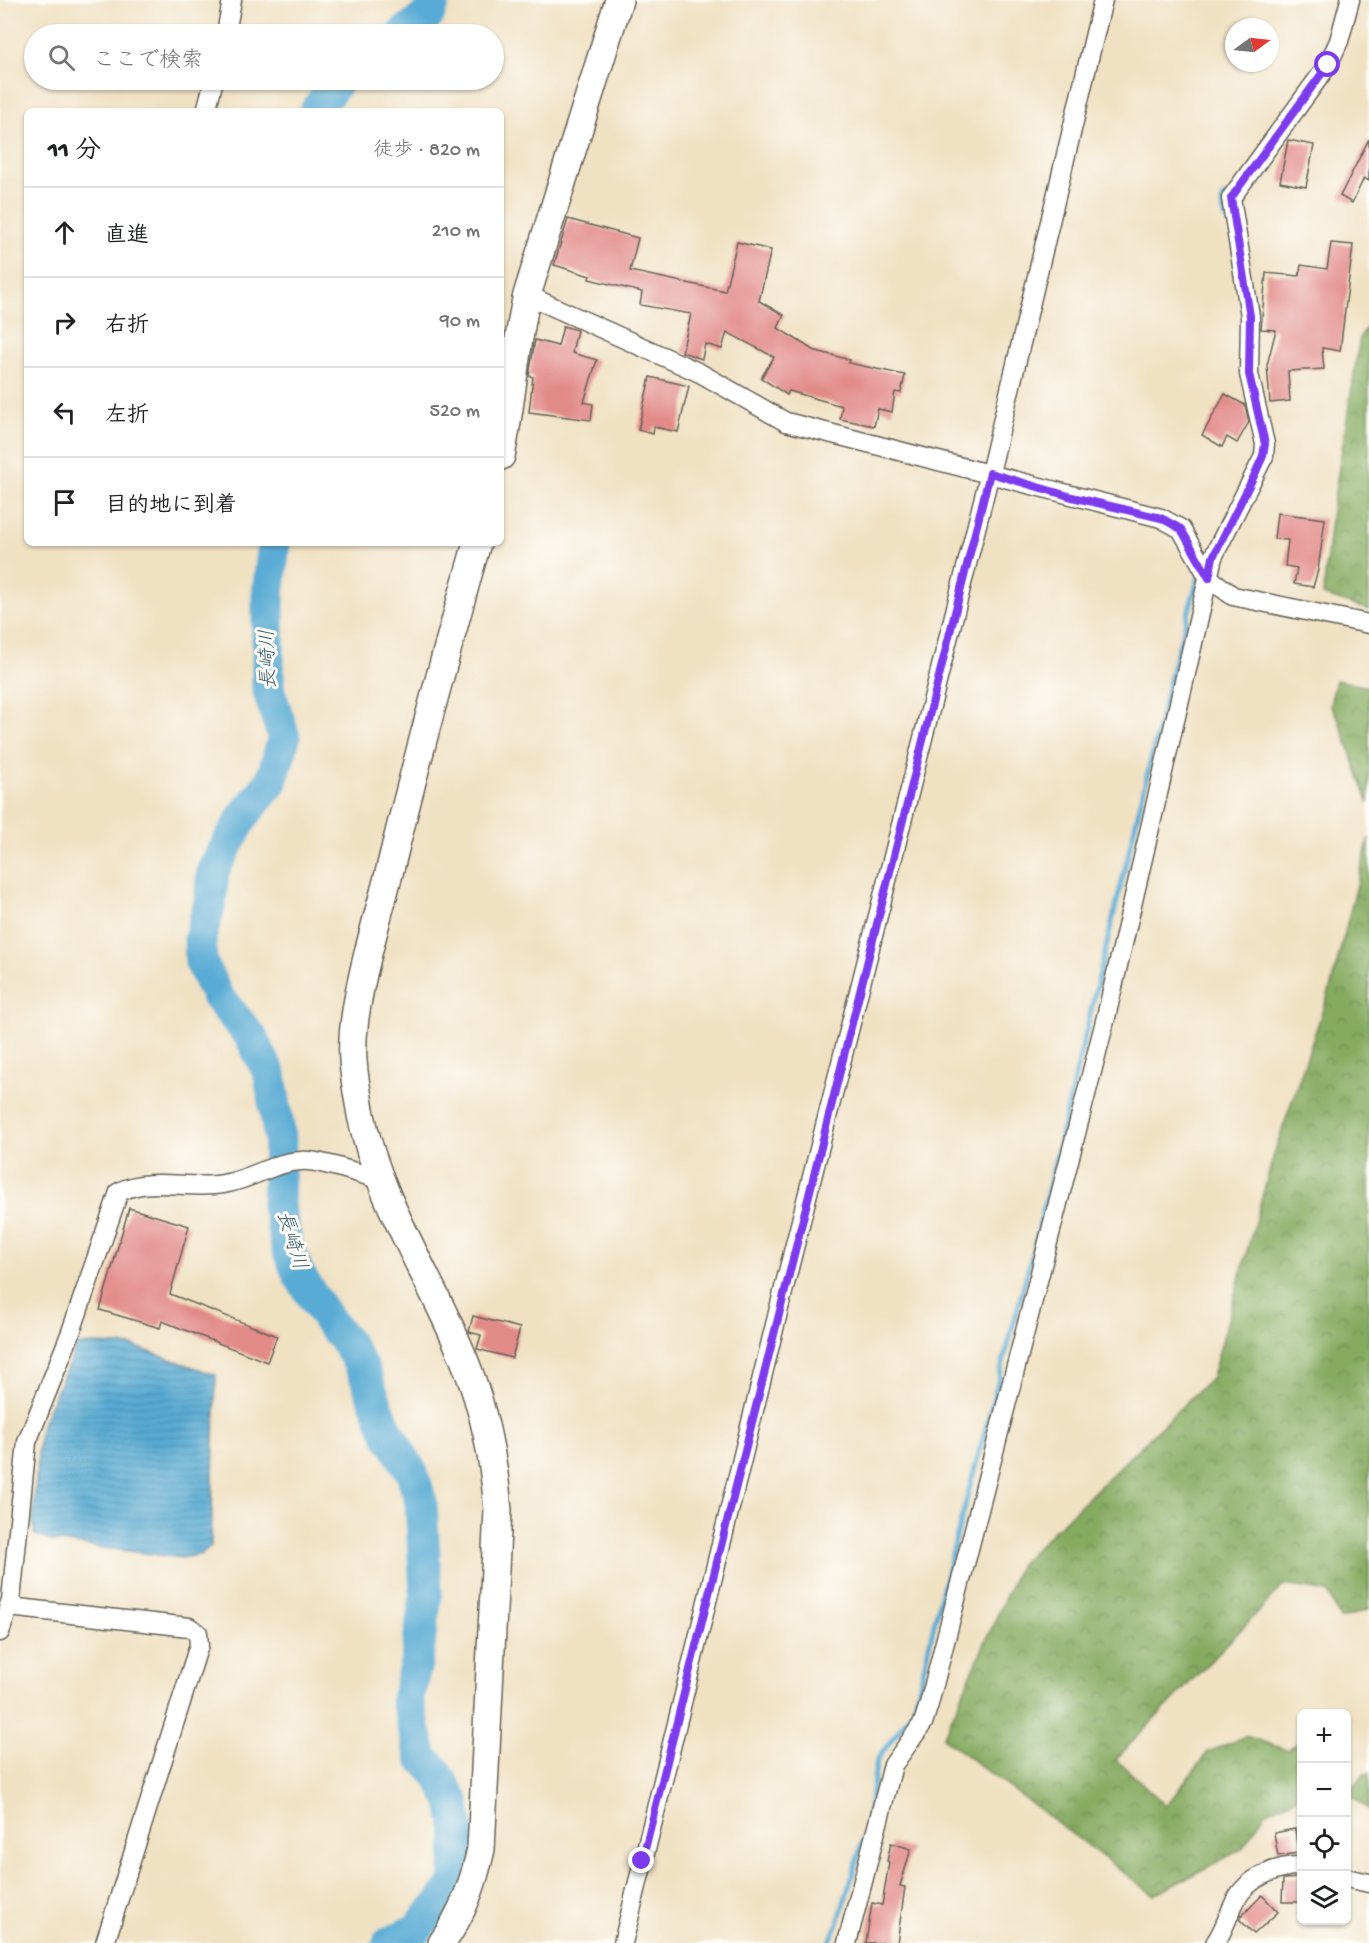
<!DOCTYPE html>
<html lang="ja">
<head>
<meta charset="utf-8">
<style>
  body { margin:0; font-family:"Gochi Hand","Klee One",sans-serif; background:#f2f2f2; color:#202124 }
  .controls { position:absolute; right:18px; bottom:18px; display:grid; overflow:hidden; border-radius:9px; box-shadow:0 2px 4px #0004 }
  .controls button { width:54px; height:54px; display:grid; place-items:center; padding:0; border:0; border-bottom:2px solid #e0e0e0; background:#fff; color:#202124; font:30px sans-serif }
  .compass { position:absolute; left:1225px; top:18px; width:54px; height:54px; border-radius:50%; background:#fff; box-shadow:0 2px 4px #0004; rotate:75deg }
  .stop { position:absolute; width:18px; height:18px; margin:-14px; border:4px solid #7c3aed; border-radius:50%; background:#fff }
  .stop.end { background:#7c3aed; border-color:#fff; box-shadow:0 2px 6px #0008 }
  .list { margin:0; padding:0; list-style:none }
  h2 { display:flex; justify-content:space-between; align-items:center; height:78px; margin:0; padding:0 24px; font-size:26px }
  h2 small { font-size:20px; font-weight:400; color:#757577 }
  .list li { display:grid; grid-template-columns:39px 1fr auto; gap:18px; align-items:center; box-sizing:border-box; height:90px; padding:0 24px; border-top:2px solid #e0e0e0 }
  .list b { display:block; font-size:22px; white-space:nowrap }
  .list em { font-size:20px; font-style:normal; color:#757577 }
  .icon { flex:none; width:33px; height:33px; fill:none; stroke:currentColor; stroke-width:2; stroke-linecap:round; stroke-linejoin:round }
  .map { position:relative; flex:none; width:1369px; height:1943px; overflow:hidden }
  .search { position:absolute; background:#fff; box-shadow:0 2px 4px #0004; left:24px; top:24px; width:480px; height:66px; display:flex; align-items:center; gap:15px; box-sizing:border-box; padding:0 21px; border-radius:33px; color:#757577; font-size:22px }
  .panel { position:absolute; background:#fff; box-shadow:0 2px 4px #0004; left:24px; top:108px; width:480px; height:438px; border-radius:9px }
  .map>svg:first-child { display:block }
  .forest { fill:url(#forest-crowns); stroke:#50643e; stroke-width:1.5 }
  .water { fill:url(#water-rules); stroke:#3a6478; stroke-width:1.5 }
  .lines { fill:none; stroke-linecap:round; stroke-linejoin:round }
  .stream { stroke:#59abd4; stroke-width:5 }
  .river { stroke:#59abd4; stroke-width:33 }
  .building { fill:#e28a88 }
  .street-casing { stroke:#666156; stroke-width:21 }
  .secondary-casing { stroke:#666156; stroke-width:30 }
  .street { stroke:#fff; stroke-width:18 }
  .secondary { stroke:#fff; stroke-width:27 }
  .route { stroke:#7c3aed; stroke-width:8 }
  .labels { text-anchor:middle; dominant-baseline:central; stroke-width:6; stroke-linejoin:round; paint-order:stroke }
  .water-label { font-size:20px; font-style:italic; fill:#375c6f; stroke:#fdfcf7 }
</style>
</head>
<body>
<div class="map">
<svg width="1369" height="1943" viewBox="0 0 1369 1943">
  <defs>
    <pattern id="forest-crowns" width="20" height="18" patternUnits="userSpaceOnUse" patternTransform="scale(1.5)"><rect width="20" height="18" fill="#85ab60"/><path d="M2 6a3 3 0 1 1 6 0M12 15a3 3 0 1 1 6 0" fill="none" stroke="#6c8a4e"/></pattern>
    <pattern id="water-rules" width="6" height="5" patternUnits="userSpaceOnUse" patternTransform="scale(1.5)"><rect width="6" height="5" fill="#59abd4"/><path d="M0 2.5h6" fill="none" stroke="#498aab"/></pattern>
  </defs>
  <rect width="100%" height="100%" fill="#fdfcf7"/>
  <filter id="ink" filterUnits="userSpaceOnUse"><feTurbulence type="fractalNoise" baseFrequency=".0167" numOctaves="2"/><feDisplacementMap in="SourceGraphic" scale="12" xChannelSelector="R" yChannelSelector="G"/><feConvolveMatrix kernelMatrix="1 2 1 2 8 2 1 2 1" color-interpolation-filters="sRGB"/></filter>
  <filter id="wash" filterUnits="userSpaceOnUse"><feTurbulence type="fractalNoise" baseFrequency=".008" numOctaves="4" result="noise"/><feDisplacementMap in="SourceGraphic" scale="24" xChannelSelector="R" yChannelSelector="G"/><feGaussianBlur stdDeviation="1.35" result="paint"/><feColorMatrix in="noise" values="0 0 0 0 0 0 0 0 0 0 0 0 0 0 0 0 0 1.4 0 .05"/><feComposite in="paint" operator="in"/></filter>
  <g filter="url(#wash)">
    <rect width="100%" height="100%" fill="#f0e1c3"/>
    <g class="forest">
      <path d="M1369,324V610L1323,595L1331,517L1360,337Z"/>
      <path d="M1336,680L1369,687V804L1338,718L1330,705Z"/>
      <path d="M1369,838V1609L1340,1619L1328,1592L1284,1585L1116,1759L1166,1806L1208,1752L1246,1736L1287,1750L1301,1740V1796L1265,1813L1242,1849L1154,1895L943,1738L1020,1564L1212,1377L1274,1154L1331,986Z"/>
      <path d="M1369,1773V1810L1348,1793L1364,1774Z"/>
    </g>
    <path class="water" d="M96,1344L133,1346L216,1375L211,1546L202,1554L181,1558L50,1541L34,1534L33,1515L40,1428L77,1345Z"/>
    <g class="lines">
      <g class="stream">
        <path d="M1325,51L1338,0"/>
        <path d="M1224,196L1222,204L1226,219"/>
        <path d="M829,1943L838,1923L865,1833L877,1760L913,1710L916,1701L940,1599L1038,1232L1174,663L1200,572"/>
      </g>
      <g class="river">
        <path d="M403,34L428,15L434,0"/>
        <path d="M316,111L338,80"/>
        <path d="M274,543L268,595V688L284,738L271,782L244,815L213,870L210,903L200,938L201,962L217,996L251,1037L270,1075L280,1140L278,1205L288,1249L299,1275L328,1320L348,1344L363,1370L386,1429L412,1473L421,1502L426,1593L417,1659L407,1700L422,1758L435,1770L453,1801L459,1836L457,1859L455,1885L435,1909L416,1930L389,1943"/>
      </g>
    </g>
    <g id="blocks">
      <g class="building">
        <path d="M1369,139V181L1364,178L1352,203L1340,196Z"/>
        <path d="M1288,140L1314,145L1306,187L1280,182Z"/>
        <path d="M568,219L638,238L630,271L725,291L737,242L771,250L759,301L784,315L778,328L813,350L850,360L849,363L905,375L901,393L895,392L892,412L878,409L874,426L840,419L842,406L789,391L787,395L761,378L774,357L727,332L722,349L705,344L702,359L682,352L691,314L640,305L642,292L589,279L590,276L554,265Z"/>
        <path d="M1331,243L1353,245L1340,351L1322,348L1324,369L1288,371L1290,401L1270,403L1267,365L1276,330L1261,329L1266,273L1299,276L1301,265L1327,269Z"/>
        <path d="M563,326L577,330L572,353L597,360L584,402L593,404L591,420L529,412L533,377L529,376L535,340L558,346Z"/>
        <path d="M650,377L689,386L678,432L654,427L653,434L638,430Z"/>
        <path d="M1225,394L1245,405L1249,422L1237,443L1227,437L1222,447L1202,435Z"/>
        <path d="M1277,513L1325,519L1318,570L1313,587L1294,584L1297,568L1285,566L1288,540L1274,539Z"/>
        <path d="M129,1208L189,1226L170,1294L277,1336L267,1362L162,1321L160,1328L100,1310Z"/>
        <path d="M473,1316L520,1328L512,1358L477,1349L481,1335L469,1332Z"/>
        <path d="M1295,1829L1298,1853L1278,1856L1274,1833Z"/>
        <path d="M891,1843L911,1849L900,1886L905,1887L897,1943H866L872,1903L882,1905L889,1862L887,1861Z"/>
        <path d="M1302,1878V1902H1282L1283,1879Z"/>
        <path d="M1262,1895L1278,1912L1254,1934L1239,1919Z"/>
      </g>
    </g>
  </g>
  <g filter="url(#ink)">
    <use href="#blocks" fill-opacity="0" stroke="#666156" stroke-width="1.5"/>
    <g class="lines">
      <g class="street-casing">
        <g id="street">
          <path d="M226,34L232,0"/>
          <path d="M206,111L214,80"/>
          <path d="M527,295L700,373L786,422L1161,518L1181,529L1209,578L1233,596L1369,624"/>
          <path d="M9,1607L189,1627L198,1633L199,1645L105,1943"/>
          <path d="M0,1632L11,1600L27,1442L71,1332L119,1192C150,1176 190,1190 223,1184C251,1180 273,1162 301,1161C319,1159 362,1175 382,1180"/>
          <path d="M1346,1878L1369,1883"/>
          <path d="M623,1943L786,1280L990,473L1103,0"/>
          <path d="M847,1943L893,1765L923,1723L929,1704L1106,1017L1213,557L1264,456L1265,444L1249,374L1250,316L1231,198L1328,65L1339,41L1350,0"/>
          <path d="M1215,1943C1225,1929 1228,1914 1236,1900C1247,1878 1278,1865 1302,1866"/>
        </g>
      </g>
      <g class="secondary-casing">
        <g id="secondary">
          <path d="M501,456C512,402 515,348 527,295L619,0"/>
          <path d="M442,1943C463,1913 473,1885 481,1849L498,1510C494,1461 485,1413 467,1367C435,1283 379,1204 361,1115C358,1097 354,1078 353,1060C349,1005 379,917 392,861C418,755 447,649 477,543"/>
        </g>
      </g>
      <use href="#street" class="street"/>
      <use href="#secondary" class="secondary"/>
    </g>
  </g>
  <g class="lines" filter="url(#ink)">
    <path class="route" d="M642,1861L990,473L1072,497L1161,518L1181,529L1209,578L1213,557L1254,476L1263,456L1265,444L1249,374L1250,316L1231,198L1328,65"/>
  </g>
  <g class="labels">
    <g class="water-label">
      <text transform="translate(270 659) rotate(-92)">長崎川</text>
      <text transform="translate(290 1241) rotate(73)">長崎川</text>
    </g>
  </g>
</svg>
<div class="controls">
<button>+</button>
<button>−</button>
<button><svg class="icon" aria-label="locate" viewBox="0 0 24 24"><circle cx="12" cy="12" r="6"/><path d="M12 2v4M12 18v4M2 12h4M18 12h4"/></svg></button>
<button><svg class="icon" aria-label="layers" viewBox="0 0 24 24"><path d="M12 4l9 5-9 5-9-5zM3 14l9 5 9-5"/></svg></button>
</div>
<svg class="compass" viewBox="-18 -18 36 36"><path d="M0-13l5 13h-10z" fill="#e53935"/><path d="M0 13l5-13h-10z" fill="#757577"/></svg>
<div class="stop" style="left:1328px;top:65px"></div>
<div class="stop end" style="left:642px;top:1861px"></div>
<div class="search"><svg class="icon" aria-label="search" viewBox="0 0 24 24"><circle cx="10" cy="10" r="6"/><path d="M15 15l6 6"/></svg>ここで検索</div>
<section class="panel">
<h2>11 分<small>徒歩 · 820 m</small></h2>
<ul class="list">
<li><svg class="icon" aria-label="ahead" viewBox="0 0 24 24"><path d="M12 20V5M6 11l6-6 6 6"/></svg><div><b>直進</b></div><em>210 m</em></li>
<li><svg class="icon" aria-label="right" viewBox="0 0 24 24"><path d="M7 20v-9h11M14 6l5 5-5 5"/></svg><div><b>右折</b></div><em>90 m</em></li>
<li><svg class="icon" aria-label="left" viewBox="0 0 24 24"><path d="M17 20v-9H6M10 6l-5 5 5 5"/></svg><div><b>左折</b></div><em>520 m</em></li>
<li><svg class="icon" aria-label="arrive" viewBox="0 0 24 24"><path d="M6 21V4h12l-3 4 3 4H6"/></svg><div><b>目的地に到着</b></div></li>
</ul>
</section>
</div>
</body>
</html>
